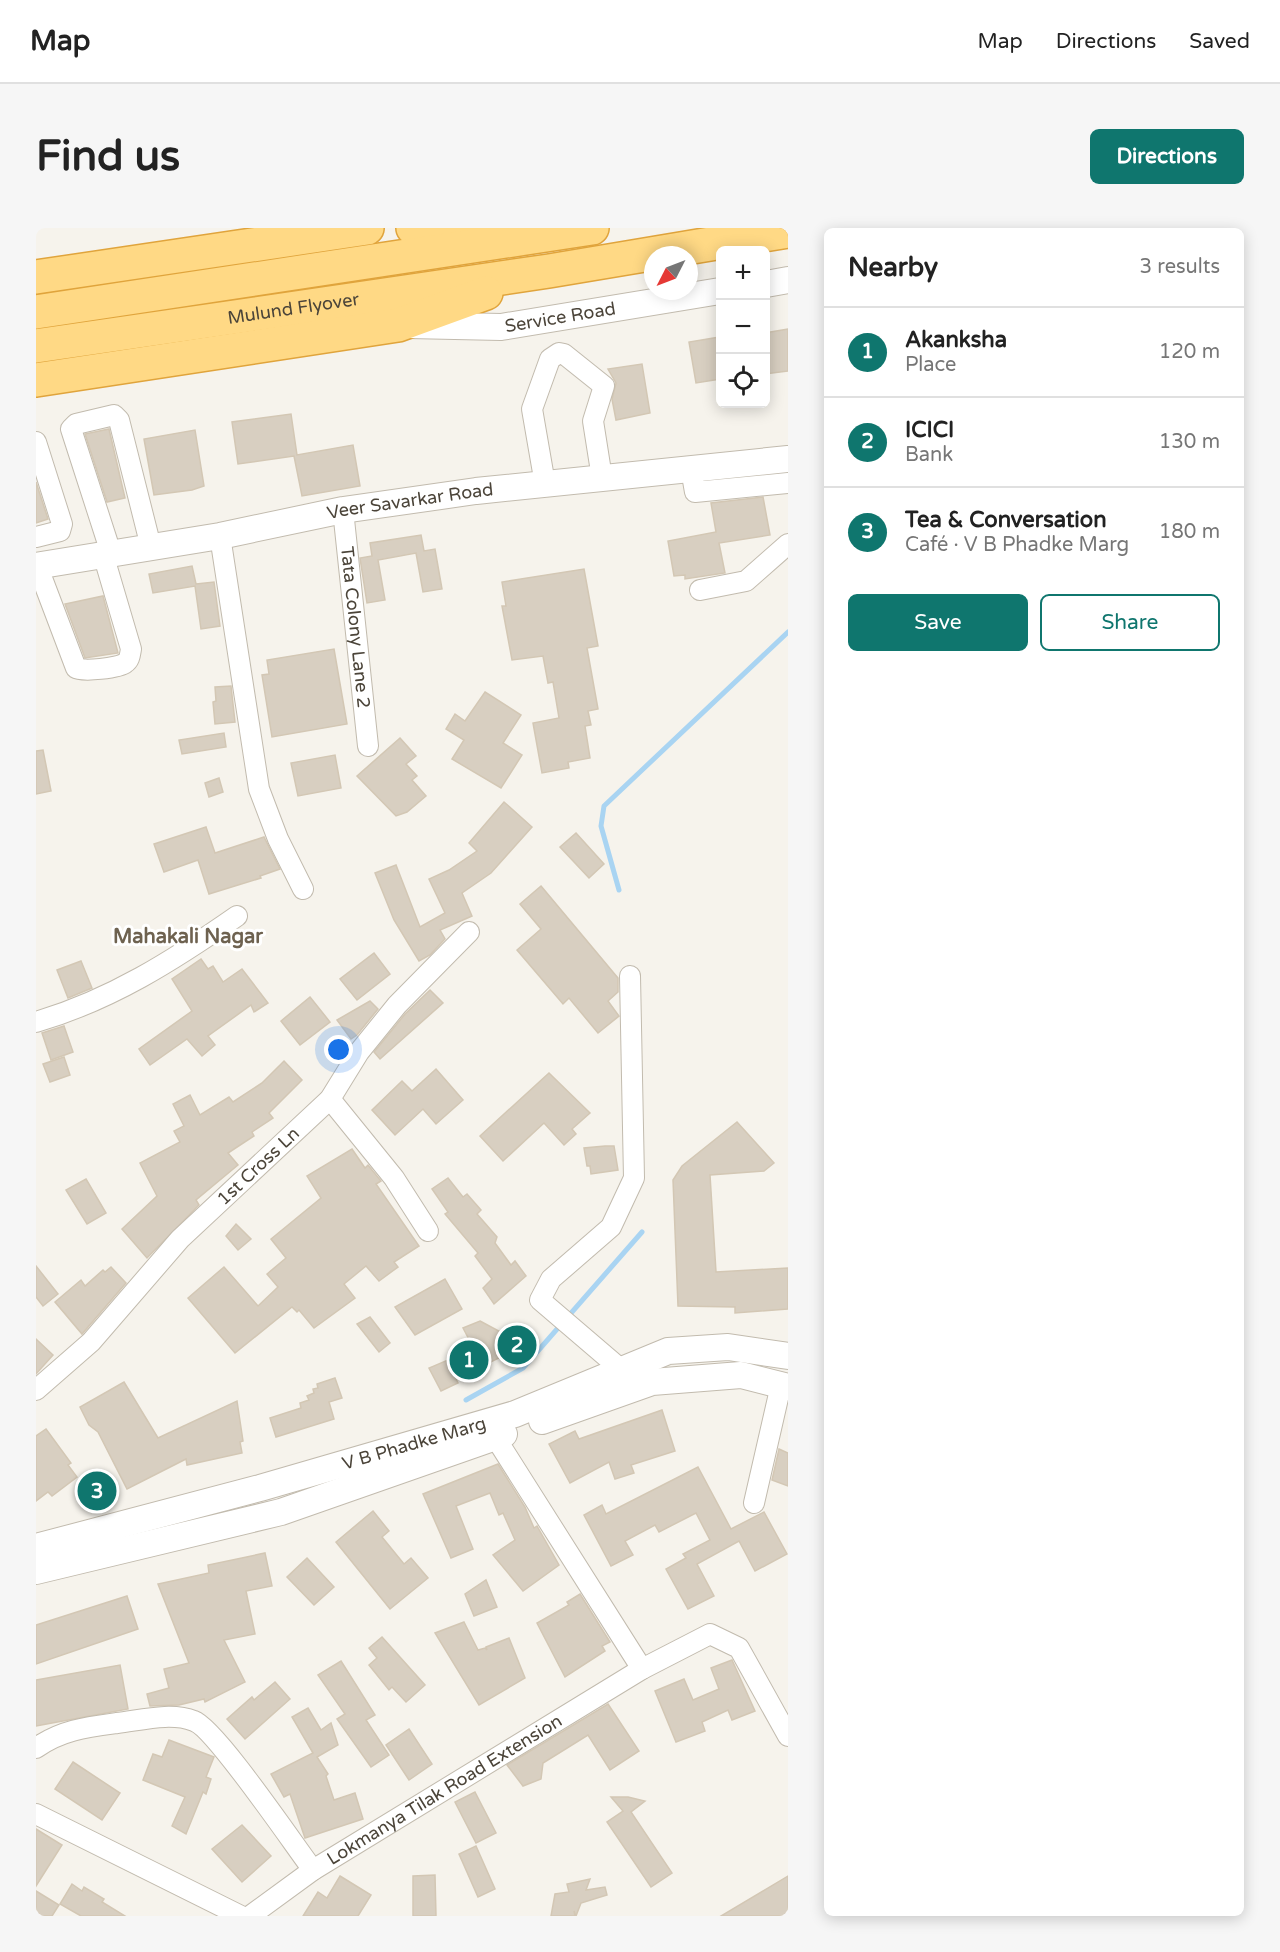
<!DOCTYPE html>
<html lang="en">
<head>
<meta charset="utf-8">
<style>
  body { margin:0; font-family:"Varela Round",sans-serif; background:#f6f6f6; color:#222 }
  .controls { position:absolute; right:18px; top:18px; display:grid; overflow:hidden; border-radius:9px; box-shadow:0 3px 15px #0003 }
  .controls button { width:54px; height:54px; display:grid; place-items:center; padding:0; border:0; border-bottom:2px solid #e0e0e0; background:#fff; color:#222; font:30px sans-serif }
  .compass { position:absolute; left:608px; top:18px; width:54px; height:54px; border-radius:50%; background:#fff; box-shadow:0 3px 15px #0003; rotate:228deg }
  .you { position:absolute; left:303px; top:822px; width:21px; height:21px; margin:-15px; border:4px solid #fff; border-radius:50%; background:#1a73e8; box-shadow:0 0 0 9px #1a73e833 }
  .badge { display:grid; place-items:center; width:39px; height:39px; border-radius:50%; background:#0f766e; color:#fff; font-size:20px; font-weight:700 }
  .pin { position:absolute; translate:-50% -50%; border:3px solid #fff; box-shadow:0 2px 6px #0006 }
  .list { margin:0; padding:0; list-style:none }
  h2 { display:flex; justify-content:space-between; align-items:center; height:78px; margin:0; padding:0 24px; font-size:26px }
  h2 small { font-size:20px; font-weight:400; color:#767676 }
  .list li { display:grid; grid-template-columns:39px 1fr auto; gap:18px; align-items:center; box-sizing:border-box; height:90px; padding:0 24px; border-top:2px solid #e0e0e0 }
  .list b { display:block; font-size:22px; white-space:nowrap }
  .list p { margin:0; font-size:20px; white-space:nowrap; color:#767676 }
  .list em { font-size:20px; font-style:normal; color:#767676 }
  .actions { display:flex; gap:12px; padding:18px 24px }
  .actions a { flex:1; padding:14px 0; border:2px solid #0f766e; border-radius:9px; text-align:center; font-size:21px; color:#0f766e }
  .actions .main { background:#0f766e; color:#fff }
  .icon { flex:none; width:33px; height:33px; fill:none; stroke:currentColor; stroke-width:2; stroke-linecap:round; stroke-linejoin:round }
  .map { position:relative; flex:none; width:752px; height:1688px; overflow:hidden; border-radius:9px }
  header { display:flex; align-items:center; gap:36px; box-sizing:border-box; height:84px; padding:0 30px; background:#fff; border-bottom:2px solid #e0e0e0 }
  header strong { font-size:28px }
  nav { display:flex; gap:33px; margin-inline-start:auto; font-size:21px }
  .intro { display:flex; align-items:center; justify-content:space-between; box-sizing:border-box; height:144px; padding:0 36px }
  h1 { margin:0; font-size:42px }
  .button { padding:15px 27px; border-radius:9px; background:#0f766e; color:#fff; font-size:21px; font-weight:700 }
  main { display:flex; gap:36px; padding:0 36px }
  aside { flex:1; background:#fff; border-radius:9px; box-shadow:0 3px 15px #0003 }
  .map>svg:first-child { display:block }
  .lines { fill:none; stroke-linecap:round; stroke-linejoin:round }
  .stream { stroke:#a9d4f2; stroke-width:5 }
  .building { fill:#d8cfc1; stroke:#d3c7b4; stroke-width:1.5 }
  .minor-casing { stroke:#c2bbae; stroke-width:22 }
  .tertiary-casing { stroke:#c2bbae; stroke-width:28 }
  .trunk-casing { stroke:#e0a43c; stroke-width:36 }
  .minor { stroke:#fff; stroke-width:20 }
  .tertiary { stroke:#fff; stroke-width:26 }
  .trunk { stroke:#ffd985; stroke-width:33 }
  .labels { text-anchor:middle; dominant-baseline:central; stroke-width:6; stroke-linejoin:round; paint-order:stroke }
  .street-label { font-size:18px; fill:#4b4439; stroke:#fff }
  .neighbourhood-label { font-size:20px; font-weight:bold; fill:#6e6250; stroke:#fff }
</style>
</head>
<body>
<header>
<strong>Map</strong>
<nav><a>Map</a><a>Directions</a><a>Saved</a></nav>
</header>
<div class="intro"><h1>Find us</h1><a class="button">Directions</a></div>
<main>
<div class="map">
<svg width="752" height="1688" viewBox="0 0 752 1688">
  <rect width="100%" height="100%" fill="#f6f3ec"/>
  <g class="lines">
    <g class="stream">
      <path d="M583,662L565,598L568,578L752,404"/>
      <path d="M430,1172L487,1140L606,1004"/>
    </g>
  </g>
  <g class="building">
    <path d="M752,101V143L729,146V105Z"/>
    <path d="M684,109V151L660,155L653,114Z"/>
    <path d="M606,136L614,185L580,192L576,171L580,155L572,141Z"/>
    <path d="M255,186L261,227L317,217L324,258L266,268L258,228L202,236L196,194Z"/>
    <path d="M73,201L89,270L71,274L49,206Z"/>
    <path d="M159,202L168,258L156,262L118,267L108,211Z"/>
    <path d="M0,254L12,291L0,295Z"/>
    <path d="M727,269L734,307L683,315L689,345L649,351V347L638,348L632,313L680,304L675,275Z"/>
    <path d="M385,307L388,323L399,321L406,361L387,364L380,325L342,332L349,372L331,375L324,330L336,328L334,315Z"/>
    <path d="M156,338L160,356L178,354L184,398L165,401L159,358L117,365L113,346Z"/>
    <path d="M548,341L562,418L551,420L562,481L552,483L555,497L549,498L554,530L532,534L533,540L506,545L497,495L523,490L517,454L512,455L507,428L476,432L466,378H470L466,354Z"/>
    <path d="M67,368L82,425L49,430L29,376Z"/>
    <path d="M298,421L311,496L236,509L226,447L233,446L231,432Z"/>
    <path d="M195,458L199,494L179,496L177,474L180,473L179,459Z"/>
    <path d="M449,464L485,487L467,515L486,527L465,560L416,531L428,512L410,501L419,486L429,493Z"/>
    <path d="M188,505L190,519L146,526L143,512Z"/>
    <path d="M364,510L380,528L370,536L381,548L376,552L390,568L371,584L360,588L321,548Z"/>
    <path d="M7,522L15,563L0,566V523Z"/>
    <path d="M299,527L305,560L262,568L255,535Z"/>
    <path d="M183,550L187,564L173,569L169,555Z"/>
    <path d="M468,574L496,599L455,645L426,665L436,688L404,702L409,711L394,727L383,733L358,692L339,645L360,637L384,699L409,685L393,651L413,642L441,623L433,615Z"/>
    <path d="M170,599L179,625L228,609L244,641L224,648L225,650L173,666L162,632L128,644L118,616Z"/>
    <path d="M540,605L568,636L553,650L524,619Z"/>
    <path d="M505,658L582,750V764L572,773L583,788L562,805L533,770L527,776L481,722L505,701L484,676Z"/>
    <path d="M338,725L354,746L321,772L304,751Z"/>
    <path d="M165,731L172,741L177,738L187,754L206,741L232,775L218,784L215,777L172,808L179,817L166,828L151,811L114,837L103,821L156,783L136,751Z"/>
    <path d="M45,733L56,760L32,770L21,742Z"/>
    <path d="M394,762L407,775L344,831L338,824L369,786Z"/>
    <path d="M274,769L294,794L264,817L245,793Z"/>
    <path d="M334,773L342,781L321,807L315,811L301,792Z"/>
    <path d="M28,798L37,824L15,832L6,805Z"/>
    <path d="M28,829L34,847L14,854L7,836Z"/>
    <path d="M248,833L266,852L233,885L237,890L216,904L218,908L192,925L202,937L160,972L163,977L111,1030L86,1001L121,968L104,935L144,914L138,903L148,898L137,876L154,867L164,887L193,869L197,874L226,855Z"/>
    <path d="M400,841L427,872L400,896L387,881L359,907L336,882L366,853L376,863Z"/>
    <path d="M513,845L554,885L536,901L540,906L528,917L508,895L467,933L444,908Z"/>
    <path d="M701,894L738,935L728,943L674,947L680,1044L752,1040V1081L699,1085V1079L642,1078L637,952L646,938Z"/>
    <path d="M569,918H578L582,942L555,946L554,938H551L548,920Z"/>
    <path d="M316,921L329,940L332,937L345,953L340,956L383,1018L358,1034L362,1039L343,1053L330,1038L308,1056L319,1070L278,1100L263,1082L261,1084L256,1079L199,1125L152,1070L188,1039L222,1078L242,1059L231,1046L250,1030L235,1011L285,970L271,948Z"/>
    <path d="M412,950L427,969L431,966L445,982L441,986L461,1009L459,1015L475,1037L479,1033L490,1048L458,1076L447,1060L456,1051L439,1028L442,1025L409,986L412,984L396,961Z"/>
    <path d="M50,951L70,985L51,996L30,962Z"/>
    <path d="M200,996L215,1011L202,1022L190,1008Z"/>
    <path d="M0,1038L22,1066L7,1078L0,1069Z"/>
    <path d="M75,1039L90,1055L46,1106L19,1074L45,1052L49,1058L67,1042L69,1044Z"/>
    <path d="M409,1051L426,1081L379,1107L359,1079Z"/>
    <path d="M334,1089L354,1115L343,1124L321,1096Z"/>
    <path d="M444,1093L470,1107L475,1105L481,1121L420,1151L422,1155L405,1163L393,1140L438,1121L427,1100Z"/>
    <path d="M0,1111L17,1127L0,1146Z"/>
    <path d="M299,1150L306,1170L293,1174L298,1191L240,1209L234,1190L265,1180L264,1175L273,1172L271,1168L278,1165L277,1161L282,1160L281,1156Z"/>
    <path d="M88,1154L122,1210L201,1173L207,1213L204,1214L206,1225L151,1237L150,1231L91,1261L62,1204L53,1197L44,1179Z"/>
    <path d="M626,1182L639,1223L595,1237L598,1245L579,1251L573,1234L534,1255L513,1216L539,1203L543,1211Z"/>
    <path d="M10,1201L35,1235L32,1237L41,1249L16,1268L12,1264L0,1273V1208Z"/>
    <path d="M743,1221L752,1225V1258L736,1252Z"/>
    <path d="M462,1236L489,1279L498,1300L501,1298L523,1337L487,1363L457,1327L479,1312L467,1285L463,1287L454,1265L420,1278L437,1321L415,1330L387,1266Z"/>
    <path d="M662,1239L695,1301L728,1284L751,1326L719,1343L703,1313L661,1336L678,1368L652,1381L630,1341L650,1330L647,1326L674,1312L660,1285L623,1304L619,1297L589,1313L597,1327L575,1338L548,1287L566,1277L570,1286Z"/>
    <path d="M337,1283L353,1303L346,1309L368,1336L375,1330L392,1350L354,1381L300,1314Z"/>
    <path d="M229,1325L236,1358L210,1363L219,1406L188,1412L209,1454L169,1474L168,1471L143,1477L114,1478L111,1466L133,1460L128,1441L153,1435L122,1356L173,1345L172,1337Z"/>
    <path d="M271,1330L298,1359L278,1377L251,1349Z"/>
    <path d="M450,1352L461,1379L438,1388L429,1366Z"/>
    <path d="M544,1366L574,1414L566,1418L569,1423L529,1449L501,1395L533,1377L531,1374Z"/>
    <path d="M91,1368L102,1401L0,1436V1397Z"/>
    <path d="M428,1394L442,1422L449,1420L451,1422L450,1419L473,1410L489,1450L443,1477L399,1405Z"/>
    <path d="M346,1409L389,1457L370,1474L356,1459L353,1462L333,1437L341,1430L333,1420Z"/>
    <path d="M696,1432L719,1483L696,1492L692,1482L666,1494L669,1503L640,1514L619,1463L648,1451L657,1472L683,1461L675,1440Z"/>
    <path d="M305,1433L339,1487L330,1492L353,1527L335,1539L301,1491L309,1486L282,1447Z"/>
    <path d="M84,1437L92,1481L0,1498V1452Z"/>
    <path d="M239,1454L254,1471L209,1511L191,1491L216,1469L218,1472Z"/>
    <path d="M572,1476L603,1523L574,1542L552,1507L507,1535L505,1551L487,1558L471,1537Z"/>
    <path d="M272,1480L285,1502L295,1495L302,1517L281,1529L292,1546L290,1548L298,1572L319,1565L327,1591L269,1610L254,1566L248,1569L235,1546L277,1525L256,1489Z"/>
    <path d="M373,1501L396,1536L373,1552L350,1517Z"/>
    <path d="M133,1512L178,1529L170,1549L175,1551L170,1566L167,1564L150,1606L136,1598L149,1569L107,1552L117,1526L126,1529Z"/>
    <path d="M37,1534L84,1565L66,1592L19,1561Z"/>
    <path d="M439,1564L460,1605L440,1615L419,1574Z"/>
    <path d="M575,1569H592L609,1573L595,1584L636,1645L615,1659L571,1594L587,1583Z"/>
    <path d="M206,1597L235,1628L206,1654L176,1621Z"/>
    <path d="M0,1601L26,1617L0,1658Z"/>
    <path d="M440,1618L459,1661L442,1669L423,1626Z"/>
    <path d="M399,1647L400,1688H377V1648Z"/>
    <path d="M304,1648L335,1667L322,1688H267L282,1664L291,1670Z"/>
    <path d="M752,1648V1688H685Z"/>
    <path d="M554,1651L550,1662L569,1659L571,1667L545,1675L540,1688L538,1683L539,1688H515L519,1666L533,1664L531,1656Z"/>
    <path d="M36,1656L46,1663L48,1659L68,1671L66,1674L89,1688H45L24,1676Z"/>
    <path d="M0,1663L23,1677L16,1688H0Z"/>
  </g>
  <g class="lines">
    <g class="minor-casing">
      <g id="minor">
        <path d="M0,214L26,296L24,303L0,309"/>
        <path d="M655,241L659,264L752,255"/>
        <path d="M509,256L496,181L514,131L523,125L528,126L568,158L557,193L566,250"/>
        <path id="s1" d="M307,282L332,518"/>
        <path d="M184,308L223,561L242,611L267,661"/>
        <path d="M75,325L35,201L40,196L78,187L83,192L115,319"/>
        <path d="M1,337L40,440C46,444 83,440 89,435C94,432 94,426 95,421L67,326"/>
        <path d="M664,362L710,353L752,316"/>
        <path d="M0,794C75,772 138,732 201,688"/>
        <path d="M294,871L358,950L392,1003"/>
        <path d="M590,1154L587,1143L504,1072L515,1051L575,999L598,950L594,748"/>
        <path id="s2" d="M0,1162L55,1114L144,1011L294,871L323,824L361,777L433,704"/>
        <path d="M457,1198L459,1209L606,1441"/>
        <path d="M718,1275L745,1157"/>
        <path d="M0,1520C25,1502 51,1499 81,1495C106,1492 135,1484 158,1493C179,1500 258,1617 277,1642"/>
        <path d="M0,1586L205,1688"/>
        <path id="s3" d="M214,1688L277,1642L606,1441L674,1406L703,1420L752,1508"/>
      </g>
    </g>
    <g class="tertiary-casing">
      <g id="tertiary">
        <path d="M730,56L752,52"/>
        <path id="s4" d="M373,97L465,99L684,63"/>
        <path id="s5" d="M0,338L184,308L307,282L440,263L752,231"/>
        <path d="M506,1193L616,1154L705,1147L752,1159"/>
        <path id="s6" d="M0,1319L224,1260L479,1186L632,1123L692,1119L752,1128"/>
        <path d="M0,1343L245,1284L468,1206"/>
      </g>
    </g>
    <g class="trunk-casing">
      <g id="trunk">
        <path d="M377,0L445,4"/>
        <path d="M0,49L331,0"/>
        <path d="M0,84L556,0"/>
        <path id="s7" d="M0,118L513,43L752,3"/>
        <path d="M0,152L362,97L450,65"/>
      </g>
    </g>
    <use href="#minor" class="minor"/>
    <use href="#tertiary" class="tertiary"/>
    <use href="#trunk" class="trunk"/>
  </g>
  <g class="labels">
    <g class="street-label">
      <text stroke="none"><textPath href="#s7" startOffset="260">Mulund Flyover</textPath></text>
      <text stroke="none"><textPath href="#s4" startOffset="152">Service Road</textPath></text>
      <text stroke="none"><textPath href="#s5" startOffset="380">Veer Savarkar Road</textPath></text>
      <text stroke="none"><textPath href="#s1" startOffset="118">Tata Colony Lane 2</textPath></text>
      <text stroke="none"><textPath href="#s2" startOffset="316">1st Cross Ln</textPath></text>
      <text stroke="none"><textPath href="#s6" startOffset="392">V B Phadke Marg</textPath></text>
      <text stroke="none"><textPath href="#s3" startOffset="232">Lokmanya Tilak Road Extension</textPath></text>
    </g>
    <g class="neighbourhood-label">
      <text x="152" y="709">Mahakali Nagar</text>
    </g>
  </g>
</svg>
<div class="controls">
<button>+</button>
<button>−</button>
<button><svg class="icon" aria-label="locate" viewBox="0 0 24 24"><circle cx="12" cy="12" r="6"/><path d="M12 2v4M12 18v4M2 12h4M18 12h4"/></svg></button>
</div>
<svg class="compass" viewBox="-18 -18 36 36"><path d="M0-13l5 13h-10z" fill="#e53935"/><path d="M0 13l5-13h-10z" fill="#767676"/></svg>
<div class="you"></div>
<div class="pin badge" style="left:433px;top:1132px">1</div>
<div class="pin badge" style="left:481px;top:1117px">2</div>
<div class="pin badge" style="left:61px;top:1263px">3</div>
</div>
<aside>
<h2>Nearby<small>3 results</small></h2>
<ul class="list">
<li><span class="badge">1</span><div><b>Akanksha</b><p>Place</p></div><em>120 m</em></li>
<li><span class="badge">2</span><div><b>ICICI</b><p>Bank</p></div><em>130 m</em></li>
<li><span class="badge">3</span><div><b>Tea &amp; Conversation</b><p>Café · V B Phadke Marg</p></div><em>180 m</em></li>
</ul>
<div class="actions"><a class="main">Save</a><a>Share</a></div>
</aside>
</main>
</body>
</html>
